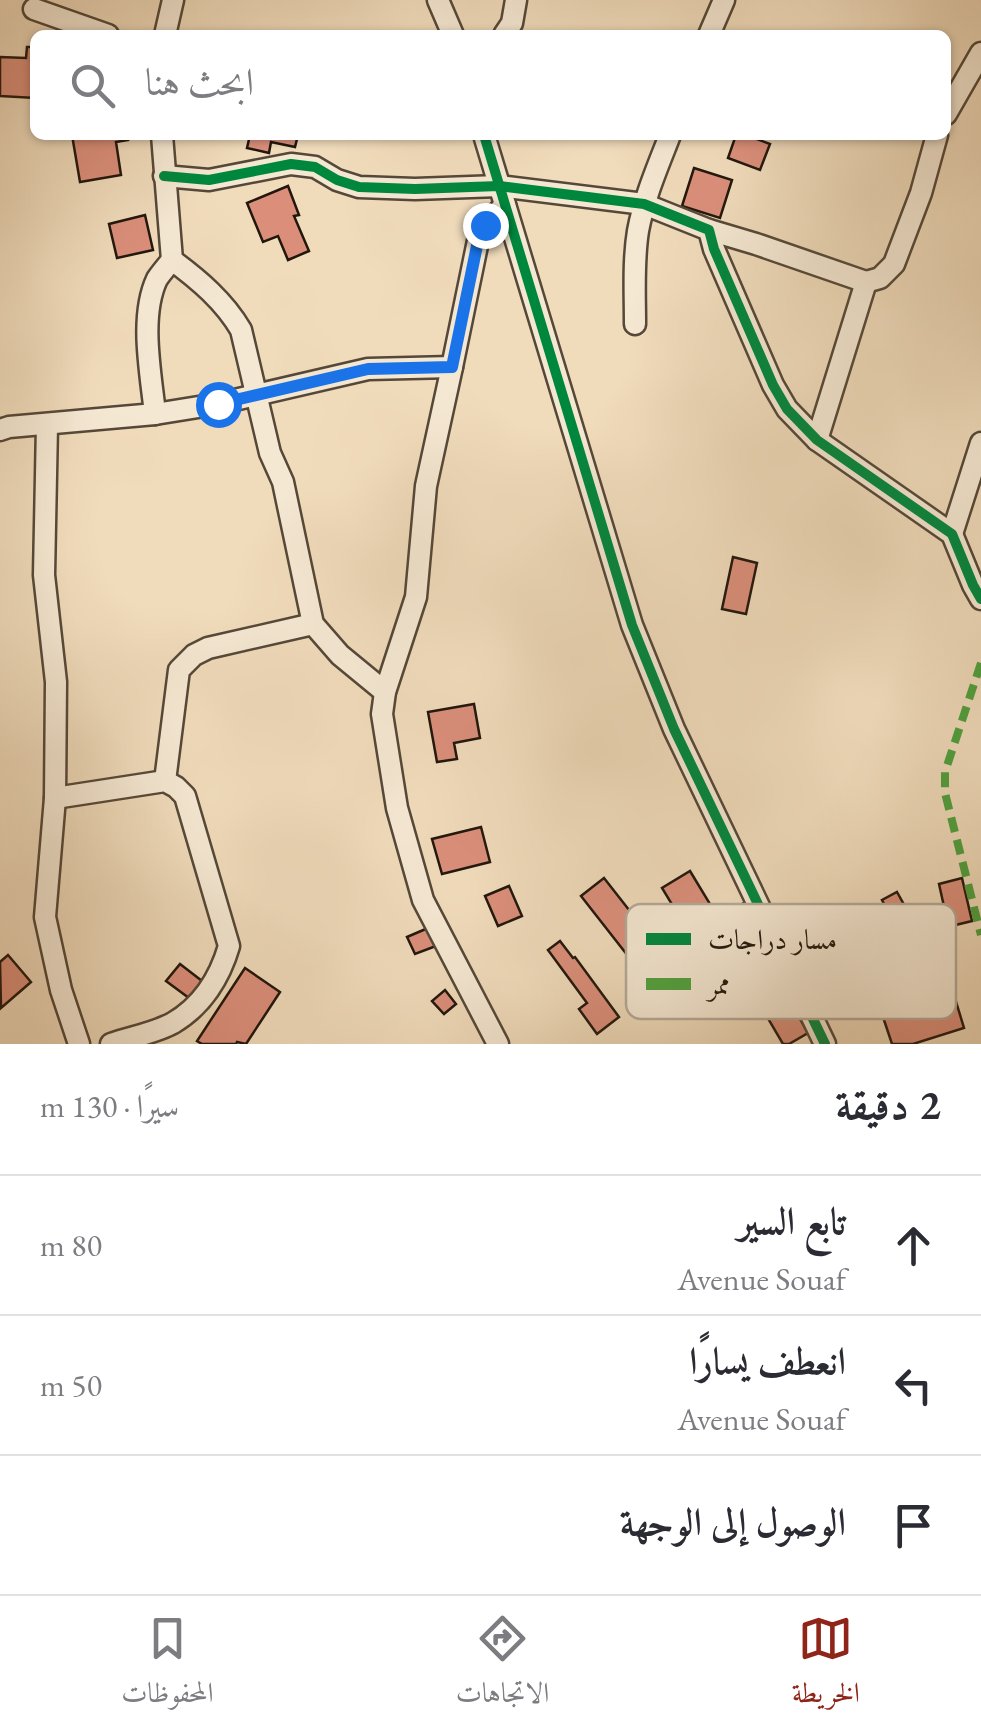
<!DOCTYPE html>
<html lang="ar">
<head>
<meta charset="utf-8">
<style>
  body { margin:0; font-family:"EB Garamond",Amiri,serif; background:#f7f7f7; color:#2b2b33; direction:rtl }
  .stop { position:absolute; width:30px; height:30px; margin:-22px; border:8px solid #1a73e8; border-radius:50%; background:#fff }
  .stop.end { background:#1a73e8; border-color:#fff; box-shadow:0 2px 10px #0008 }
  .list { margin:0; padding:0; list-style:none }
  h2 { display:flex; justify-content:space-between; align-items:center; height:130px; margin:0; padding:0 40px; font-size:42px }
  h2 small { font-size:32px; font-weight:400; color:#7c7c81 }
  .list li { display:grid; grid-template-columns:65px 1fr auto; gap:30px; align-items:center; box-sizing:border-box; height:140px; padding:0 40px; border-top:2px solid #e1e1e2 }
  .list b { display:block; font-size:38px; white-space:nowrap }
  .list p { margin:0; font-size:32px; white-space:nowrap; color:#7c7c81 }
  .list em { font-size:32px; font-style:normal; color:#7c7c81 }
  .icon { flex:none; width:55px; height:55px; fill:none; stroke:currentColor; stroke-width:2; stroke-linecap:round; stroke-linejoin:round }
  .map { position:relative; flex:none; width:981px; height:1044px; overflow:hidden; direction:ltr }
  .search { position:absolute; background:#fff; box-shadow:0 2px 8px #0004; left:30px; right:30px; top:30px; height:110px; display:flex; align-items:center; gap:25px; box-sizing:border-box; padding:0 35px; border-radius:15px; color:#7c7c81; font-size:38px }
  .sheet { height:550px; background:#fff }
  nav { display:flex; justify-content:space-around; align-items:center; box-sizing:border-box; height:140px; border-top:2px solid #e1e1e2; background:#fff; font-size:28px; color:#7c7c81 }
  nav a { display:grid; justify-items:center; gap:5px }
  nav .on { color:#8f2418 }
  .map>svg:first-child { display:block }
  .building { fill:#db8f7b; stroke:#21170d; stroke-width:2.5 }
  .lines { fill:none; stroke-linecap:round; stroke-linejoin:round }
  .minor-casing { stroke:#554838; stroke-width:25 }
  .minor { stroke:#f5e8d3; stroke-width:20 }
  .quiet { stroke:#50a13e; stroke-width:8; stroke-dasharray:15 8; stroke-linecap:butt }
  .cycleway-casing { stroke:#f5e8d3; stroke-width:16 }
  .cycleway { stroke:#00873e; stroke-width:10 }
  .route { stroke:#1a73e8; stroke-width:12 }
  .key { fill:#f5e8d3; stroke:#b5a998; stroke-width:2.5 }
  .key-label { font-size:28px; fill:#21170d }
</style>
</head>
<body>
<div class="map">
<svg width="981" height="1044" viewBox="0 0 981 1044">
  <rect width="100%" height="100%" fill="#f0dbbb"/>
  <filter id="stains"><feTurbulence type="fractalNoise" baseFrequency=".002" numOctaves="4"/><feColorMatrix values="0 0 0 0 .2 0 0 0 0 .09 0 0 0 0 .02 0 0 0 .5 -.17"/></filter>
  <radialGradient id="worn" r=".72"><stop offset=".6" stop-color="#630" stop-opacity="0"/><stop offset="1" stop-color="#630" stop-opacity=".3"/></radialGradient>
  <g class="building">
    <path d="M27,47H35V98L0,96V57L26,58Z"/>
    <path d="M72,135H127L128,140L116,142L121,175L80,182Z"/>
    <path d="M250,135H298L295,147L271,142L269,153L247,148Z"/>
    <path d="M736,135H746L770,144L760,170L728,158Z"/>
    <path d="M694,168L732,180L720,218L682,206Z"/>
    <path d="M288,186L299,215L294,216L309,251L288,260L278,236L263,242L247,203Z"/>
    <path d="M145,215L153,250L117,258L109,224Z"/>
    <path d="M733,557L757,563L746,614L722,609Z"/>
    <path d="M474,704L480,738L454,743L457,759L437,762L428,712Z"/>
    <path d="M481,827L490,862L442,874L432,839Z"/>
    <path d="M690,871L710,904L682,921L662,888Z"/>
    <path d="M604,878L651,938L628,956L581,896Z"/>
    <path d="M962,878L972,921L935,930L931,914L945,911L939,884Z"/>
    <path d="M509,886L522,916L498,926L485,896Z"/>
    <path d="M897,892L912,919L896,927L882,900Z"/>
    <path d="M746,902L785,977L761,990L755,979L744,985L741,981L716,994L685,934Z"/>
    <path d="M428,928L436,946L415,954L407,937Z"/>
    <path d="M560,941L573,958L575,957L619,1017L597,1034L579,1009L587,1003L548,950Z"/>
    <path d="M8,955L31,982L1,1008L0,962Z"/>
    <path d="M180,964L206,984L193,1001L166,981Z"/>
    <path d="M245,968L280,992L246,1044L237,1042L236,1044H202L197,1041Z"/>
    <path d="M445,990L456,1004L444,1014L432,1001Z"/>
    <path d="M954,995L964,1028L913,1044H892L883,1017Z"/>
    <path d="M790,1001L808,1033L789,1044H783L766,1015Z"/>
  </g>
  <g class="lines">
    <g class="minor-casing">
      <g id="minor">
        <path d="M438,0L453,35"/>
        <path d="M34,9L108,35"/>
        <path d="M165,35L173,0"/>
        <path d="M504,35L512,23L516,0"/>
        <path d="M709,35L724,0"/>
        <path d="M946,114L981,53"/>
        <path d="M162,135L172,260C199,280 224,301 241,330L270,453L283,482L313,624L340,655L385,692"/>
        <path d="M484,135L632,625L674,729L825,1044"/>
        <path d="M164,176L209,180L291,164L315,167L337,180L359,187L415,189L499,186L644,204L709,230L714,249L773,385L787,409L817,440L952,534L973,585L981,599"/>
        <path d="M709,230L756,244L866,282"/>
        <path d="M635,324C635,293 633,262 638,231C644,198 658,166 670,135"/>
        <path d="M452,367L426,486L416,597L385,692L382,714L397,808L423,900L498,1044"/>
        <path d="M155,414C151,374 139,317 157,279C161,273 167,266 172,260"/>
        <path d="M47,425L44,575L56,682L55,798L45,917L61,990L79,1044"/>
        <path d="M0,430L9,427L155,414L217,404L368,369L452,367L479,236L485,225L505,205"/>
        <path d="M817,440L866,282L880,278L894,264L921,193L937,135"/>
        <path d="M952,534L981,443"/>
        <path d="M165,781L179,670L194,655L208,648L313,624"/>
        <path d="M55,798L165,781L176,787L185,796L229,946C220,977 202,1006 173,1023C155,1033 131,1037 111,1044"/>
      </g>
    </g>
    <use href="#minor" class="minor"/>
    <path class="quiet" d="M981,663L945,772V793L981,935"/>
    <g class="cycleway-casing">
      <g id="cycleway">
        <path d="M484,135L632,625L674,729L825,1044"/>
        <path d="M164,176L209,180L291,164L315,167L337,180L359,187L415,189L499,186L644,204L709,230L714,249L773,385L787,409L817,440L952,534L973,585L981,599"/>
      </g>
    </g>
    <use href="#cycleway" class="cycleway"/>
  </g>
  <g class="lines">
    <path class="route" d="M218,404L368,369L452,367L479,236L485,225"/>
  </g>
  <rect x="626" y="904" width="330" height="115" rx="15" class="key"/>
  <rect x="646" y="933" width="45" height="12" fill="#00873e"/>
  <rect x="646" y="978" width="45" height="12" fill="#50a13e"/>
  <g class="key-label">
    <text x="708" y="949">مسار دراجات</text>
    <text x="708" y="994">ممر</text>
  </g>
  <rect width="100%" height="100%" filter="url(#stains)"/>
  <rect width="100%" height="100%" fill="url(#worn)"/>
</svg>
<div class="stop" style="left:218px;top:404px"></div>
<div class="stop end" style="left:485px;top:225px"></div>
<div class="search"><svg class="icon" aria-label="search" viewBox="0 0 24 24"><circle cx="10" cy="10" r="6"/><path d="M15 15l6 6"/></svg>ابحث هنا</div>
</div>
<section class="sheet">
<h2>2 دقيقة<small>سيرًا · 130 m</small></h2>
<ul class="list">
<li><svg class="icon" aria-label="ahead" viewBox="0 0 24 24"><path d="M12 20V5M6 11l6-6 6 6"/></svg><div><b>تابع السير</b><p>Avenue Souaf</p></div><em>80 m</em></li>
<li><svg class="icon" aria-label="left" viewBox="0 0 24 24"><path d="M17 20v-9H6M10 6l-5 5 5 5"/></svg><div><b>انعطف يسارًا</b><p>Avenue Souaf</p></div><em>50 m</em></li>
<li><svg class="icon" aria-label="arrive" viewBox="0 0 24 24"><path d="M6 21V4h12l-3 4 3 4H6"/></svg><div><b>الوصول إلى الوجهة</b></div></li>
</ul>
</section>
<nav>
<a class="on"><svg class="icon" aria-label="map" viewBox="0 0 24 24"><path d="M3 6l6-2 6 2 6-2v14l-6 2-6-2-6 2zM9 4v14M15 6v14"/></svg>الخريطة</a>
<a><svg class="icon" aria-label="directions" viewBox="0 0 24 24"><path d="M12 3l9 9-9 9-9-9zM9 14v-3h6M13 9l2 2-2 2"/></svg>الاتجاهات</a>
<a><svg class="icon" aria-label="saved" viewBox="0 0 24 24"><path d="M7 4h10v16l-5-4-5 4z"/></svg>المحفوظات</a>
</nav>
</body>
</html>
